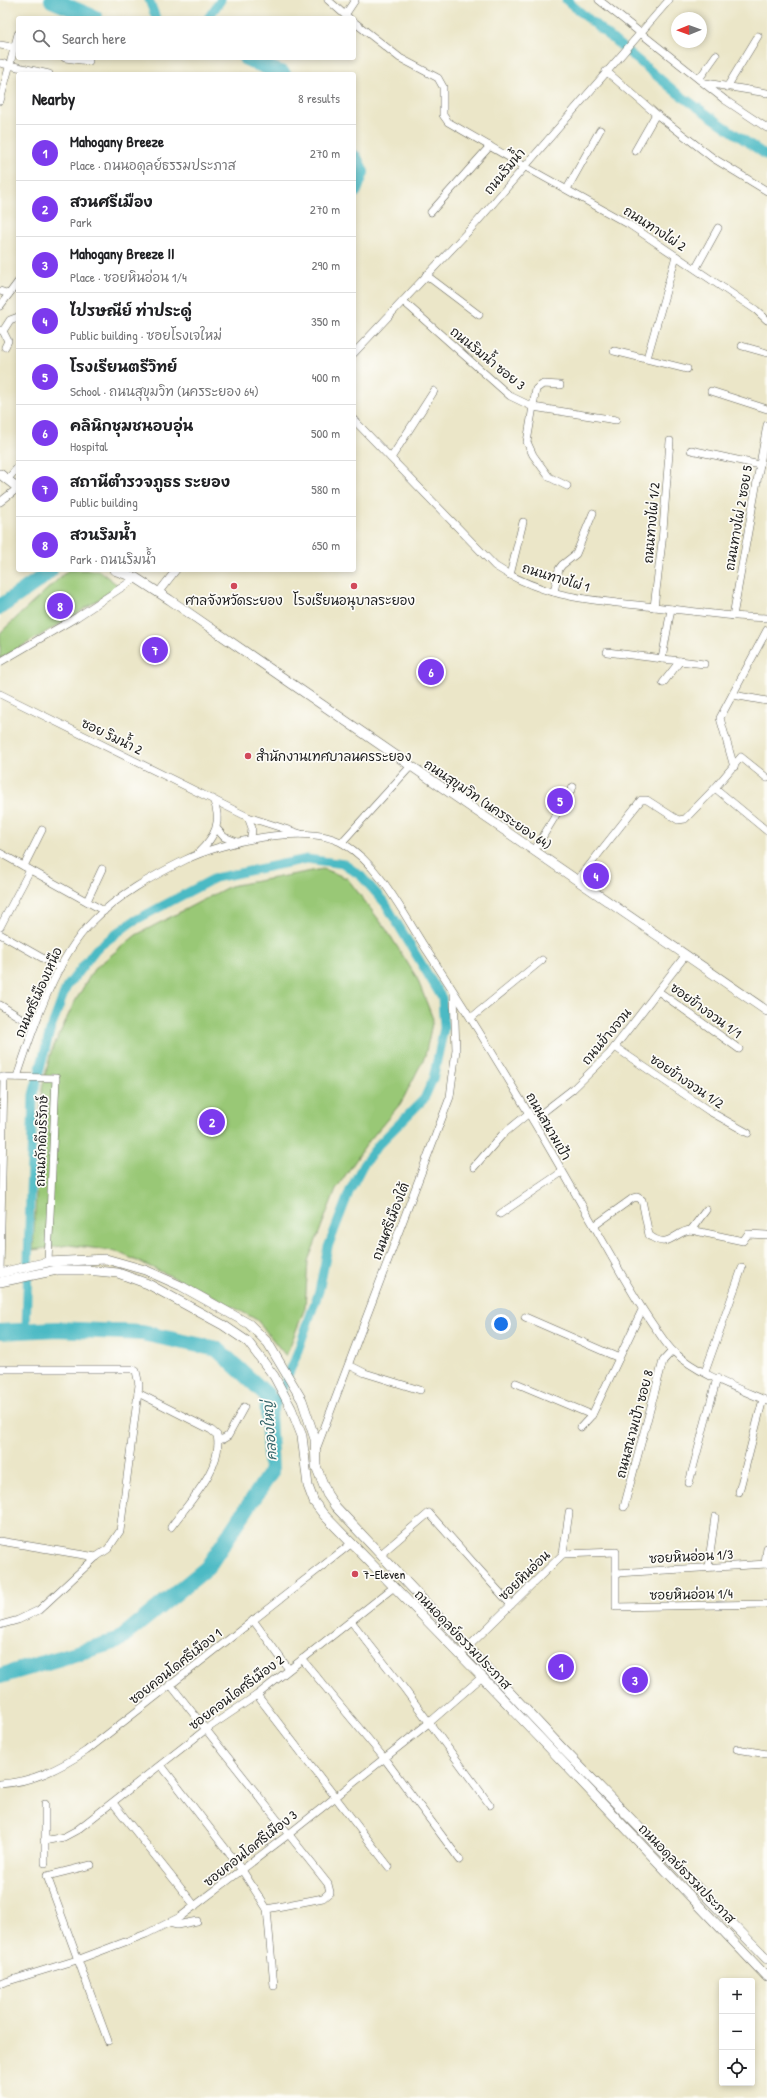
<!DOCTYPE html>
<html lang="en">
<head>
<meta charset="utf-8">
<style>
  body { margin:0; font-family:"Patrick Hand","Playpen Sans Thai",sans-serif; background:#f6f6f6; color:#202124 }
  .controls { position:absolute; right:12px; bottom:12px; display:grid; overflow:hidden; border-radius:4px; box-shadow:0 2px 6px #0003 }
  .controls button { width:36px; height:36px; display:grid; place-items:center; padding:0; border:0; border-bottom:1px solid #e0e0e0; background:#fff; color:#202124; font:20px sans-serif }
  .compass { position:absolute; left:671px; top:12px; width:36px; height:36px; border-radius:50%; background:#fff; box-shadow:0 2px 6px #0003; rotate:269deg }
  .you { position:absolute; left:501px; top:1324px; width:14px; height:14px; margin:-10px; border:3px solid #fff; border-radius:50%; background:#1a73e8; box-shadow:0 0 0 6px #1a73e833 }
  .badge { display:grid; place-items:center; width:26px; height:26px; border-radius:50%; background:#7c3aed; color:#fff; font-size:13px; font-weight:700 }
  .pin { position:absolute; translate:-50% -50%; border:2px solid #fff; box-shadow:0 1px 4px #0006 }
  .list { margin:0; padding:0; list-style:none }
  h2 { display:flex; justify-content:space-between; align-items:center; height:52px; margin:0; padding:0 16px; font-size:17px }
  h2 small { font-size:13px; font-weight:400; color:#757577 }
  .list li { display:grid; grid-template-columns:26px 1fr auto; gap:12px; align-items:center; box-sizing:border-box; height:56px; padding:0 16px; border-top:1px solid #e0e0e0 }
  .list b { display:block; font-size:15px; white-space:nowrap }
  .list p { margin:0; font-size:13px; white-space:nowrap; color:#757577 }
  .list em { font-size:13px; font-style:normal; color:#757577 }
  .icon { flex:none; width:22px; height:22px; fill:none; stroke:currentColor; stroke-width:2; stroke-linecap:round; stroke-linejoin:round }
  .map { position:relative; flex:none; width:767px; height:2098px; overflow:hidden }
  .search { position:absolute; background:#fff; box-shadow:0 2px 6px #0003; left:16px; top:16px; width:340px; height:44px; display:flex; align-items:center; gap:10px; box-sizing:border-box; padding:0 14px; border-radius:4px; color:#757577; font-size:15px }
  .panel { position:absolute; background:#fff; box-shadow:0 2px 6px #0003; left:16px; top:72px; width:340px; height:500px; border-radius:4px }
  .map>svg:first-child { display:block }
  .green { fill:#99c876; stroke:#5a7249 }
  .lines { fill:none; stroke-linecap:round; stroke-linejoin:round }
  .canal { stroke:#4bbac4; stroke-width:9 }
  .river { stroke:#4bbac4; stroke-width:16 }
  .minor-casing { stroke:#646358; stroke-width:8 }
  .tertiary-casing { stroke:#646358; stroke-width:10 }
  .minor { stroke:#fff; stroke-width:7 }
  .tertiary { stroke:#fff; stroke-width:9 }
  .poi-dot { fill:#d1495b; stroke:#fdfcf7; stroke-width:1.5 }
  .labels { text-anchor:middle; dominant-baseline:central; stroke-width:3.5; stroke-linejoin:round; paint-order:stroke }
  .street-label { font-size:13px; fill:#1c1c1c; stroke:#fdfcf7 }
  .poi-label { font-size:13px; fill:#1c1c1c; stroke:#fdfcf7 }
  .water-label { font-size:14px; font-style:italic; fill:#316368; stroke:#fdfcf7 }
</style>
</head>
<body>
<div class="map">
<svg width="767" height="2098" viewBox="0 0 767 2098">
  <rect width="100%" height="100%" fill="#fdfcf7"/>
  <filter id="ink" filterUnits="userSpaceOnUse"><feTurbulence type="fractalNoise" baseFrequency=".025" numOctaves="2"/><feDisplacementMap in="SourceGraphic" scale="8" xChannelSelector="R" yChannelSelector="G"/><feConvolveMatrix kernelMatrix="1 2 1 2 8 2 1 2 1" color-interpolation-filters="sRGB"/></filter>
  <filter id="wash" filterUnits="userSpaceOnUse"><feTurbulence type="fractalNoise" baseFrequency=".012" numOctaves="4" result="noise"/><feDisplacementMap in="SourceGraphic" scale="16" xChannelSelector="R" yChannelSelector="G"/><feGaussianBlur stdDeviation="0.9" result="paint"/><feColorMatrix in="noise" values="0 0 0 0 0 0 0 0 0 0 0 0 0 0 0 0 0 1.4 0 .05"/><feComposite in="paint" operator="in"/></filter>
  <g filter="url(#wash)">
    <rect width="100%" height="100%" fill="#ebe6c8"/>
    <g class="green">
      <path d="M68,570H98L119,586L72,617L0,659V633Z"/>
      <path d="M323,869L347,878L386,929L417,978L433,1019L425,1056L401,1103L369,1141L336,1189L308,1261L305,1308L286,1356L257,1320L206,1292L115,1251L69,1245L33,1250L42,1088L51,1052L73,1005L94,969L136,935L230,886Z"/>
    </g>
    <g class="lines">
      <g class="canal">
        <path d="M149,0L156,18"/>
        <path d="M566,0L677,93L767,156"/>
        <path d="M208,18L221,0"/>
        <path d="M26,1330L33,1095L50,1031L66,988L96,949L132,922L215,878L307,859L344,864L361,876L385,903L442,998L444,1028L433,1079L424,1099L379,1144L363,1165L350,1190L328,1247L319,1291L295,1359L268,1423"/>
      </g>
      <g class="river">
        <path d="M52,0L95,18"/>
        <path d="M246,58L283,74"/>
        <path d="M354,158L361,172L354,190"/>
        <path d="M0,607L40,579L50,570"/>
        <path d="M0,1332L57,1329L142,1333L217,1349L267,1395L271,1472L207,1568L117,1641L0,1676"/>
      </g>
    </g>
  </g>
  <g filter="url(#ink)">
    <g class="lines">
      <g class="minor-casing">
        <g id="minor">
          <path d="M328,0L345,15"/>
          <path d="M599,0L725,100L767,128"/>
          <path d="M349,18L345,15L355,0"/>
          <path d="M354,22L400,58L438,78L443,87V115L448,122L524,166L630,225L756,310L767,320"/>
          <path d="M0,45L18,48"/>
          <path d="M65,58L89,61"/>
          <path d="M0,63L49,74"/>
          <path d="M606,71L656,114L713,158L767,191"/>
          <path d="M699,79L716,55"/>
          <path d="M706,83L767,93"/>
          <path d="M727,87L758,36"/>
          <path d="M0,101L18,34"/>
          <path d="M635,151L656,114"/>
          <path d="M567,189L600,130"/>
          <path d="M431,212L490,146"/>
          <path d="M696,268L718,228"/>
          <path d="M426,275L479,315"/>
          <path d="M0,291L9,294"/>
          <path d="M403,301L510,396L533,407L616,420"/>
          <path d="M0,306L18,282"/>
          <path d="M0,330L3,331L10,320L18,317"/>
          <path d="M3,331L8,341L5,347"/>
          <path d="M742,346L767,353"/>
          <path d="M614,351L687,369"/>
          <path d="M354,353L477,222L669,0"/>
          <path d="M647,358L676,256"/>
          <path d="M560,385L543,384L536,389L527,442L533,455L549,477L567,486"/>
          <path d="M711,391L767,409"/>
          <path d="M354,420L495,566C547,600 596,600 655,607C692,611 730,617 767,618"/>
          <path d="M691,450L760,465"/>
          <path d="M391,458L434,391"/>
          <path d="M7,480L18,467"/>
          <path d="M0,502L18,488"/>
          <path d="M510,575L523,522"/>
          <path d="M554,592L559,569L562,565L576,554L593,513"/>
          <path d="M158,593L176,570"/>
          <path d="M654,607L662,542L670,441"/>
          <path d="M733,616L767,425"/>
          <path d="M607,652L704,664"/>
          <path d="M662,659L671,609"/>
          <path d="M0,662L77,617L136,578"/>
          <path d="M663,683L680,661"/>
          <path d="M0,694L248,817L301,834"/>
          <path d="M733,695L767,701"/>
          <path d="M734,767L720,718L767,630"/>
          <path d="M715,788L767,831"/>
          <path d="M248,817L252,828L251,839"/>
          <path d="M217,829L224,837L237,842"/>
          <path d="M342,842L410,767"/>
          <path d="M534,851L573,787"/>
          <path d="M0,853L104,911"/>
          <path d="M198,853C215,837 223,822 213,799"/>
          <path d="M24,866L42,830"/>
          <path d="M577,881L641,800H647L678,820L685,819L715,788L741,757L767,778"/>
          <path d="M87,901L102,869"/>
          <path d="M0,927L30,870"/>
          <path d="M0,934L60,968"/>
          <path d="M658,991L739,1049"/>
          <path d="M0,1005L34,1026"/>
          <path d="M471,1018L542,960"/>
          <path d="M615,1047L709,1111L748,1133"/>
          <path d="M0,1077L56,1078L48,1262"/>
          <path d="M17,1077C33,1028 56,957 93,921C118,895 153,876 185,860C221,842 308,822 344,844C379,864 404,915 426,949C483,1035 536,1124 587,1214C610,1252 630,1293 656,1329C662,1337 667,1346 674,1352C698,1374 737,1388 767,1401"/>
          <path d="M533,1120L573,1089L610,1053L685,956"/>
          <path d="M474,1167L502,1135L529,1113"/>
          <path d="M500,1214L562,1172"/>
          <path d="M594,1226L633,1198L637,1197L642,1200L649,1235C669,1251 674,1231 691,1230L743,1241L748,1234L767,1235"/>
          <path d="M691,1230L706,1210"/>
          <path d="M0,1273L4,1077"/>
          <path d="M525,1317L619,1358"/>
          <path d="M349,1365L365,1373L420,1390"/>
          <path d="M0,1369H132L136,1371L139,1385L120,1531L108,1549L96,1557L39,1610L18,1620L0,1625"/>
          <path d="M705,1372L742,1268"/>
          <path d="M516,1383L592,1415"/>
          <path d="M138,1393L211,1430L217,1435C224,1467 189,1502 171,1527"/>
          <path d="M581,1427L592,1415L642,1310"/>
          <path d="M218,1439H223L228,1436L244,1407"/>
          <path d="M317,1447L450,1097L456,1050L454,994"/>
          <path d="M689,1483L717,1378"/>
          <path d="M739,1492L763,1399"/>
          <path d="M624,1507L663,1361L672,1351"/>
          <path d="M0,1541L96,1557"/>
          <path d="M381,1554L429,1513L511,1605"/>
          <path d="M563,1554L569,1513"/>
          <path d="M765,1564L767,1548"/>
          <path d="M708,1567L715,1517"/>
          <path d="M616,1573L767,1564"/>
          <path d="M253,1620L288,1668"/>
          <path d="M351,1621L403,1687L490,1805"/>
          <path d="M465,1650L563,1554L616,1552V1607L767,1604"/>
          <path d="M302,1659L384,1758L460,1860"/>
          <path d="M170,1684L328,1884L330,1892L323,1898L267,1909"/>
          <path d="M257,1695L389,1867"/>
          <path d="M737,1749L767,1754"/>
          <path d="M161,1765L242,1870L267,1909L274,1986"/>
          <path d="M0,1784C32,1782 59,1769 86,1751L352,1543"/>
          <path d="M113,1803L195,1906"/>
          <path d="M44,1841L64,1837L77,1830L205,1730L257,1695L394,1587"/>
          <path d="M45,1863V1804"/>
          <path d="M91,1865L47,1876L108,2041"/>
          <path d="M169,1923L177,1925L197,1921"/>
          <path d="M2,1983L77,1960L146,1934L180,1917L289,1834L430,1722L482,1677"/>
        </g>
      </g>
      <g class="tertiary-casing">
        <g id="tertiary">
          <path d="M0,474L18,488"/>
          <path d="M114,570L136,578L170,600L767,1011"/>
          <path d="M0,1273L48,1262L106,1259L145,1270L181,1286L249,1324L268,1343L302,1400L315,1439L316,1466L327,1494L335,1506L564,1750L767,1959"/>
          <path d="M0,1282L57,1270H86L118,1273L148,1284L223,1325L248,1342L274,1376L291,1408L302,1436L308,1486L314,1502L324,1515L482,1677L767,1977"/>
        </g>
      </g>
      <use href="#minor" class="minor"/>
      <use href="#tertiary" class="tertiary"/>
    </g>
  </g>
  <g class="poi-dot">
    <circle cx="234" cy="586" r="4"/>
    <circle cx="354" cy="586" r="4"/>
    <circle cx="248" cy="756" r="4"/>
    <circle cx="355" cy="1574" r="4"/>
  </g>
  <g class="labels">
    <g class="street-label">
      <text transform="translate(504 171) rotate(-50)">ถนนริมน้ำ</text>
      <text transform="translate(655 228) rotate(33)">ถนนทางไผ่ 2</text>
      <text transform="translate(488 358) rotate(39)">ถนนริมน้ำ ซอย 3</text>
      <text transform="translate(738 518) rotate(-80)">ถนนทางไผ่ 2 ซอย 5</text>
      <text transform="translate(651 523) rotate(-85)">ถนนทางไผ่ 1/2</text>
      <text transform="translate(556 577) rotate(17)">ถนนทางไผ่ 1</text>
      <text transform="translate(112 736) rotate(26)">ซอย ริมน้ำ 2</text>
      <text transform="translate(488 804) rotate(34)">ถนนสุขุมวิท (นครระยอง 64)</text>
      <text transform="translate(38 992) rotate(-66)">ถนนศรีเมืองเหนือ</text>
      <text transform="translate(706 1010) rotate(36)">ซอยข้างจวน 1/1</text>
      <text transform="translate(606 1036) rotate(-50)">ถนนข้างจวน</text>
      <text transform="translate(687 1081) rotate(34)">ซอยข้างจวน 1/2</text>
      <text transform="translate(549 1126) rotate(60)">ถนนสนามเป้า</text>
      <text transform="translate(41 1141) rotate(-88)">ถนนภักดีบริรักษ์</text>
      <text transform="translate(390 1221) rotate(-69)">ถนนศรีเมืองใต้</text>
      <text transform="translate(634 1424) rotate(-75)">ถนนสนามเป้า ซอย 8</text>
      <text transform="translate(691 1556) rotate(-3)">ซอยหินอ่อน 1/3</text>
      <text transform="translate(524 1575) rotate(-44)">ซอยหินอ่อน</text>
      <text transform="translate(691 1594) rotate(-1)">ซอยหินอ่อน 1/4</text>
      <text transform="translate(463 1639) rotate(46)">ถนนอดุลย์ธรรมประภาส</text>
      <text transform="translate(175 1666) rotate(-38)">ซอยคอนโดศรีเมือง 1</text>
      <text transform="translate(236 1692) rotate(-37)">ซอยคอนโดศรีเมือง 2</text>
      <text transform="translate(250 1848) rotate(-38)">ซอยคอนโดศรีเมือง 3</text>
      <text transform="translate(687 1873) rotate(46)">ถนนอดุลย์ธรรมประภาส</text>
    </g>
    <g class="poi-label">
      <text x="234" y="600">ศาลจังหวัดระยอง</text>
      <text x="354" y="600">โรงเรียนอนุบาลระยอง</text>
      <text x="256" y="756" text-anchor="start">สำนักงานเทศบาลนครระยอง</text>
      <text x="363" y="1574" text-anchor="start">7-Eleven</text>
    </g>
    <g class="water-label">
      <text transform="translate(269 1431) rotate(-94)">คลองใหญ่</text>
    </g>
  </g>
</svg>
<div class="controls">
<button>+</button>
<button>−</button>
<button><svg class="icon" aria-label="locate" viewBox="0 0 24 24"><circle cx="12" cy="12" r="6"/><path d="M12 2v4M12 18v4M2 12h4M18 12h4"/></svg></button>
</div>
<svg class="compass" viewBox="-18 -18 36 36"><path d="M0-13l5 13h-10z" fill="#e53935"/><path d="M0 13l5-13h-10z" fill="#757577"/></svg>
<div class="you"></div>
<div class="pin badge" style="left:561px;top:1667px">1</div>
<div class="pin badge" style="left:212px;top:1122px">2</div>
<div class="pin badge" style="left:635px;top:1680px">3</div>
<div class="pin badge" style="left:596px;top:876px">4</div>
<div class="pin badge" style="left:560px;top:801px">5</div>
<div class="pin badge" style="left:431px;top:672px">6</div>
<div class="pin badge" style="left:155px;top:650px">7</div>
<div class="pin badge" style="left:60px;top:606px">8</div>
<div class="search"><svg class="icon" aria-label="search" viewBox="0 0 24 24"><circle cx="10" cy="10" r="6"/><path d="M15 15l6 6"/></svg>Search here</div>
<section class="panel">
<h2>Nearby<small>8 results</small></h2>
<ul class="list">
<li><span class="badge">1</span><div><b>Mahogany Breeze</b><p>Place · ถนนอดุลย์ธรรมประภาส</p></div><em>270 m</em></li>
<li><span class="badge">2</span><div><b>สวนศรีเมือง</b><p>Park</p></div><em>270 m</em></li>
<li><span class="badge">3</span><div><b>Mahogany Breeze II</b><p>Place · ซอยหินอ่อน 1/4</p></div><em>290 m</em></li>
<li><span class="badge">4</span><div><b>ไปรษณีย์ ท่าประดู่</b><p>Public building · ซอยโรงเจใหม่</p></div><em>350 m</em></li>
<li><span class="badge">5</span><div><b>โรงเรียนตรีวิทย์</b><p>School · ถนนสุขุมวิท (นครระยอง 64)</p></div><em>400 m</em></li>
<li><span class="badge">6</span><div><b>คลินิกชุมชนอบอุ่น</b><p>Hospital</p></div><em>500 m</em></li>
<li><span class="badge">7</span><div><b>สถานีตำรวจภูธร ระยอง</b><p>Public building</p></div><em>580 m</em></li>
<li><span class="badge">8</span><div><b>สวนริมน้ำ</b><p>Park · ถนนริมน้ำ</p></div><em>650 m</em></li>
</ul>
</section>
</div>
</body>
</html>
